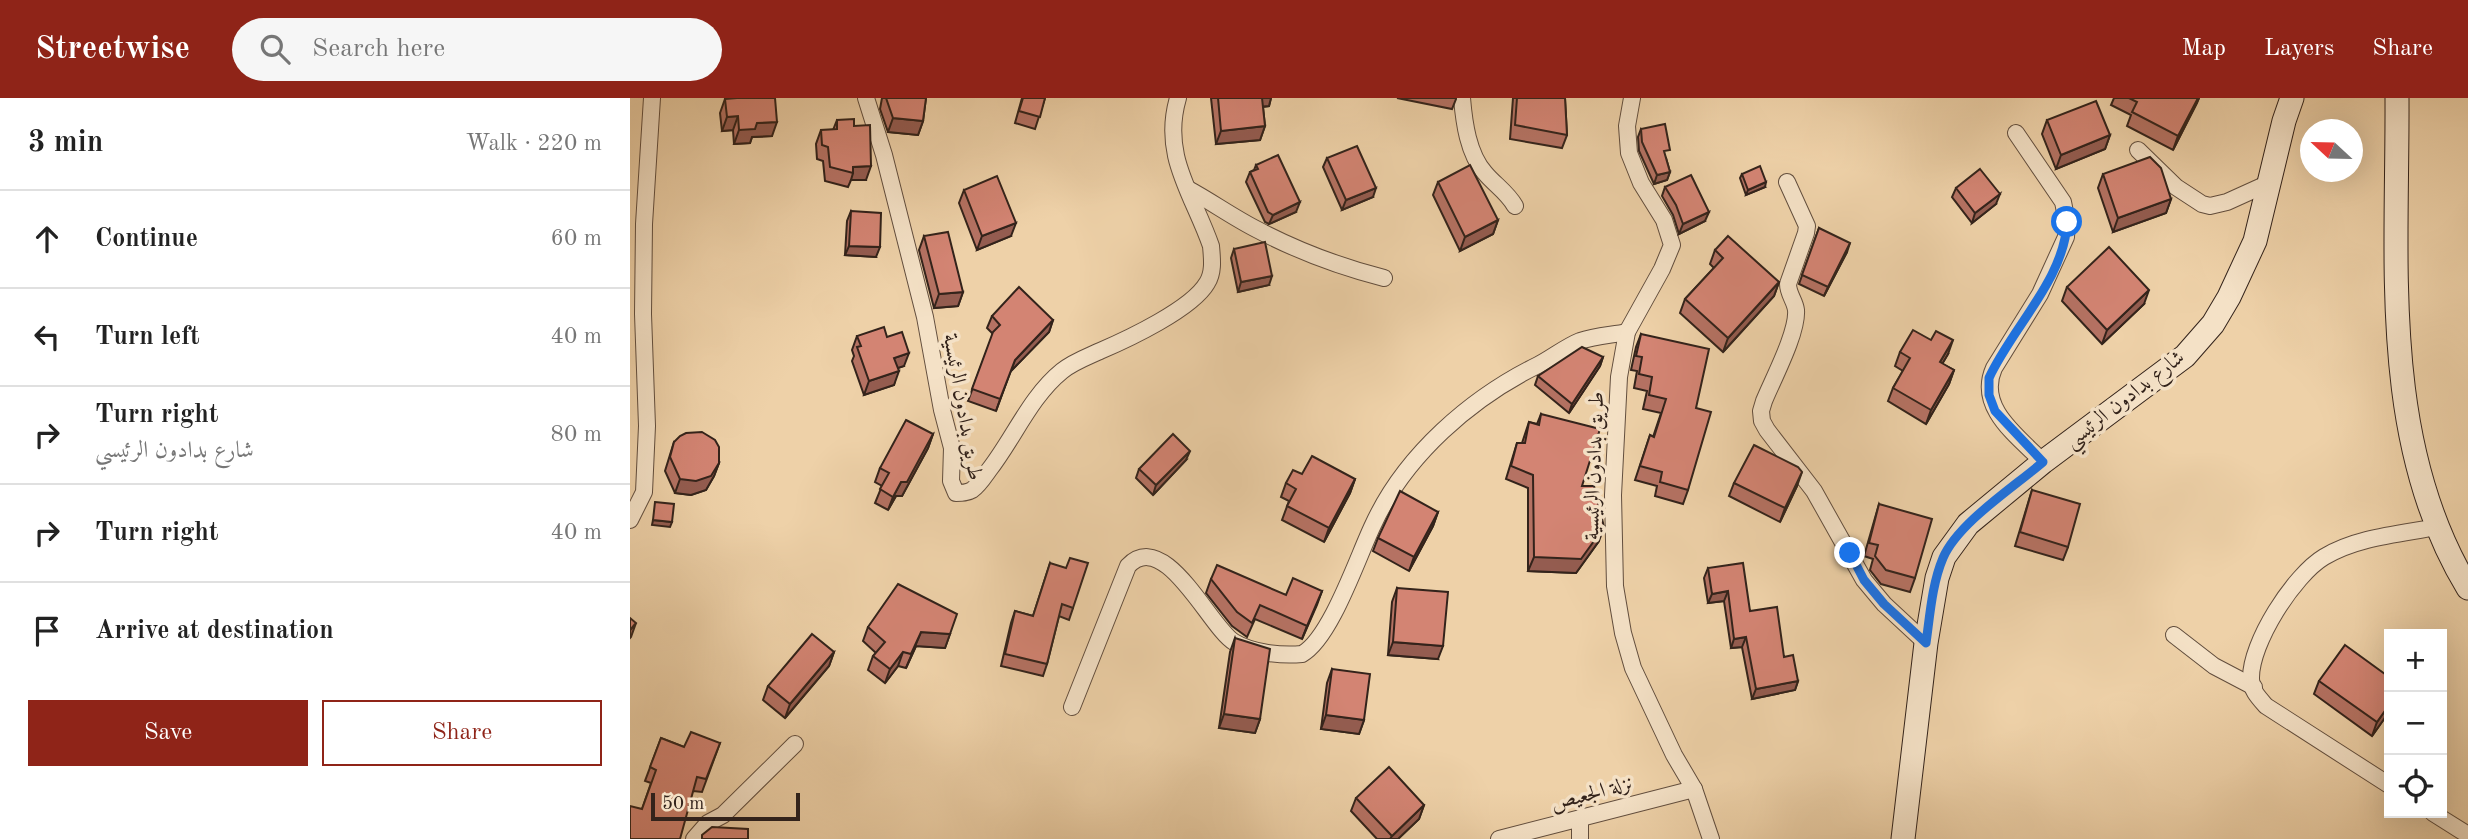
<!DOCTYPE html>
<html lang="en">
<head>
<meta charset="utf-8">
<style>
  body { margin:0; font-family:"Old Standard TT",Amiri,serif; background:#f6f6f6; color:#222 }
  .controls { position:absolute; right:21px; bottom:21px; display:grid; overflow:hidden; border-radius:0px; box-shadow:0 7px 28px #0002 }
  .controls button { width:63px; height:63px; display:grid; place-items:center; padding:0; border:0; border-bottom:2px solid #e0e0e0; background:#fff; color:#222; font:35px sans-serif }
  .compass { position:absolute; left:1670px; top:21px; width:63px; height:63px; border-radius:50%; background:#fff; box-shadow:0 7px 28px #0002; rotate:292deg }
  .scale { position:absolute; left:21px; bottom:18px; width:149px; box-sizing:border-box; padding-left:7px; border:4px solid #33231b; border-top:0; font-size:19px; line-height:24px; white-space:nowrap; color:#33231b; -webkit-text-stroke:5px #f4e1c6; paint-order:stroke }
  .stop { position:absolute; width:21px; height:21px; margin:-16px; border:5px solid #1a73e8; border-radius:50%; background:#fff }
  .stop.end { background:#1a73e8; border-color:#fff; box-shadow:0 2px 7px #0008 }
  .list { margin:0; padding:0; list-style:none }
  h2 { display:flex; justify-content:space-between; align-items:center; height:91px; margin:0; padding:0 28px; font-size:30px }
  h2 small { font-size:23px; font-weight:400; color:#767676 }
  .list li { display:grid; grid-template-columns:46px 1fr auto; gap:21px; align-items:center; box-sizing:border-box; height:98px; padding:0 28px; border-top:2px solid #e0e0e0 }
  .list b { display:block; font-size:26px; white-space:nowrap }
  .list p { margin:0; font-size:23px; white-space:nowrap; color:#767676 }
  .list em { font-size:23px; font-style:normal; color:#767676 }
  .actions { display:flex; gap:14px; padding:21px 28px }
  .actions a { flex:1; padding:16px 0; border:2px solid #8f2418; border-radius:0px; text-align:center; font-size:24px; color:#8f2418 }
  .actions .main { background:#8f2418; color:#fff }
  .icon { flex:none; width:38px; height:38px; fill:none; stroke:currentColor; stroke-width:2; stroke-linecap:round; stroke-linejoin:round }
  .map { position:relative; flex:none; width:1838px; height:741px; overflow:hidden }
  header { display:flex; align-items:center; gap:42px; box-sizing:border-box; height:98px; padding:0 35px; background:#8f2418; color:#fff }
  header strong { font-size:33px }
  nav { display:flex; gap:38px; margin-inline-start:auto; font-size:24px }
  .search { width:490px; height:63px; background:#f6f6f6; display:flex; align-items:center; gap:18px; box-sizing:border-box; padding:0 24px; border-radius:38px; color:#767676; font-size:26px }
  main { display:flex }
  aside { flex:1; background:#fff }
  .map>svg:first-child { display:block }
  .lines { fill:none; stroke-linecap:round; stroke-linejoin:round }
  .street-casing { stroke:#624e3e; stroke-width:18 }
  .secondary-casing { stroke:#33231b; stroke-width:25 }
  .street { stroke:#f4e1c6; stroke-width:16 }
  .secondary { stroke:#f4e1c6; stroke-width:23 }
  .wall { fill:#b57263; stroke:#33231b; stroke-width:2 }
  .shaded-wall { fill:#945c50; stroke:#33231b; stroke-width:2 }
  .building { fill:#d38473; stroke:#33231b; stroke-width:2 }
  .route { stroke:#1a73e8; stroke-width:9 }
  .labels { text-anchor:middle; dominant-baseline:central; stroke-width:7; stroke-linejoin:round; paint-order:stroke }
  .street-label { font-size:21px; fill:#33231b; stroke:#f4e1c6 }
</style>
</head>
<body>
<header>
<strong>Streetwise</strong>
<div class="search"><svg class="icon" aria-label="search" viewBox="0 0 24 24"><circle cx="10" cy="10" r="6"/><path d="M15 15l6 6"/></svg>Search here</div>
<nav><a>Map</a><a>Layers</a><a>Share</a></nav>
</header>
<main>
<aside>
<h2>3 min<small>Walk · 220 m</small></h2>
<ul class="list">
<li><svg class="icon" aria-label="ahead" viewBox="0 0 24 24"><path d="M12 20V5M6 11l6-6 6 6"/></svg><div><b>Continue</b></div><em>60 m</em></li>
<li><svg class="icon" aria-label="left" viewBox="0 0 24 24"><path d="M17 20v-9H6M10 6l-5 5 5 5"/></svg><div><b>Turn left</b></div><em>40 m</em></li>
<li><svg class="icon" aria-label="right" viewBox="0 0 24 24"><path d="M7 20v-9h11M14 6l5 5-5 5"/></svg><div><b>Turn right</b><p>شارع بدادون الرئيسي</p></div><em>80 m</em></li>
<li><svg class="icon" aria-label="right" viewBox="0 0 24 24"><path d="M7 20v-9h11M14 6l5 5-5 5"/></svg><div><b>Turn right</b></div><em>40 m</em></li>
<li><svg class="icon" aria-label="arrive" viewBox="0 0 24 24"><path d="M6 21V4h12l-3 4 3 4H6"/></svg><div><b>Arrive at destination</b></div></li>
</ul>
<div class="actions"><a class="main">Save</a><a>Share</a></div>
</aside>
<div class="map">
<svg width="1838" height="741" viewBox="0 0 1838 741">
  <rect width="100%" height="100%" fill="#eed1a8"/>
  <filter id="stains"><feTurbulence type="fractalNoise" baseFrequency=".00286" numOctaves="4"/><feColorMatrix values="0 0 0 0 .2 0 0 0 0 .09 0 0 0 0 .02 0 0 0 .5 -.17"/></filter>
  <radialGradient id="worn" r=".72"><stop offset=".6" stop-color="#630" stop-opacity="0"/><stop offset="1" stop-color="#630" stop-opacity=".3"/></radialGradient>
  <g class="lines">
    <g class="street-casing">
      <g id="street">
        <path d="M236,0L254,57L295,219L312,312L322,350L321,383L326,395C332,395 337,395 342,392C349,387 354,379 359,372C384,340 400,299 432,273C443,264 457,259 470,253C498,241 562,211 577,185C584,174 582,160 581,148C563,96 531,58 548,0"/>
        <path d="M832,0C834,24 838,56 855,75C865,87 877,94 885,108"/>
        <path d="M1002,0L997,28L999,55L1011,85L1034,122L1042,147L1032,171L997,234L989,279L983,397L985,488L993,535L1003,570L1044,657L1064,691L1081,741"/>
        <path d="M1386,35L1433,104L1437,124L1436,139L1410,196L1364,270C1346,310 1389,339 1413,364"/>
        <path d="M1508,52L1546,89L1572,106L1580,108L1597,104L1639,85"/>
        <path d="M1157,84L1177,128L1176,135L1158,186C1158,196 1165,203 1166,212C1168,234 1143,281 1134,303L1131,313L1132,323L1137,332L1184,393L1234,482L1254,506L1296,545"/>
        <path d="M558,91C582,104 604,120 628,132C668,153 711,169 754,180"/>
        <path d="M0,422L14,394L17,328L13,216L14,126L22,0"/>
        <path d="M1544,537L1584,568L1624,589"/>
        <path d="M442,609L498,468C535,429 580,530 604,544C622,555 652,558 672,556C701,540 728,458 743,427C775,357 841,300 908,267C922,260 935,249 950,243C965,238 982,237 997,234"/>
        <path d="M1759,687L1636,608C1629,600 1621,592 1621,581C1620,545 1664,477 1694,459C1727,439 1770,436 1807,429"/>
        <path d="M1803,715L1838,737"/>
        <path d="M64,741L78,725L93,717L165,646"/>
        <path d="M869,741L1064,691"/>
        <path d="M950,741V722"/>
      </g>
    </g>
    <g class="secondary-casing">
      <g id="secondary">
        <path d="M1767,0C1768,163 1749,344 1838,490"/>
        <path d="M1273,741L1296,545L1307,480L1314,459L1338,426L1413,364L1555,258L1583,226L1599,199L1625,143L1654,23L1662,0"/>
      </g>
    </g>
    <use href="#street" class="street"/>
    <use href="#secondary" class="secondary"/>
  </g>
  <g class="wall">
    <path d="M102,0H145L142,38L122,39L120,45L104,46L103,32L92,33L90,15L95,1Z"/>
    <path d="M252,0H296L293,23L288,37L258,34L250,11Z"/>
    <path d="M392,0H415L405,31L385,25Z"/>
    <path d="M581,0H641L639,8L633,9L635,28L630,42L586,46Z"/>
    <path d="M767,0H826V1L822,11Z"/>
    <path d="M883,0H935L937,37L932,50L880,41Z"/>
    <path d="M1484,0H1569L1543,52L1497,28L1501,17L1481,7Z"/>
    <path d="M207,22L224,28L236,82H221L218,89L195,83L193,63L187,61L186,46L191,32H203Z"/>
    <path d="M1417,22L1480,37L1475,51L1426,71L1412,36Z"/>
    <path d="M1011,31L1036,60L1040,74L1037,82L1024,86L1009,53L1008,39Z"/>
    <path d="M697,60L743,99L712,112L693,69Z"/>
    <path d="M626,67L666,114L639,126L635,124L616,84L620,74L624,72Z"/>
    <path d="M1112,76L1135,89L1116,97L1110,80Z"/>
    <path d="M1473,76L1541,101L1536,115L1483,134L1468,90Z"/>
    <path d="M808,84L868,122L863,136L830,153L803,97Z"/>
    <path d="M1035,89L1075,123L1049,136L1043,117L1032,98Z"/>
    <path d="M1326,90L1366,106L1342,125L1322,99Z"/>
    <path d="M334,92L381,138L347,152L329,105Z"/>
    <path d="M221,113L246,159L215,157L217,123Z"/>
    <path d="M1189,130L1217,154L1194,198L1169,186Z"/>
    <path d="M294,138L333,194L328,208L304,210L289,152Z"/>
    <path d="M604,151L639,187L608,194L601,160Z"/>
    <path d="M1085,152L1149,184L1144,198L1093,254L1050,215L1055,201L1084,170L1080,166Z"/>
    <path d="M1437,189L1514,206L1472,246L1432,203Z"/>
    <path d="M362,218L423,222L419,234L380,274L366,313L338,303L363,236L357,230Z"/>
    <path d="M1011,236L1066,310L1058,392L1053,406L1025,398L1027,388L1005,382L1020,337L1023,339L1031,315L1013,311L1017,293L1004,290L1007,273L1001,272L1006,249Z"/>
    <path d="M227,238L257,239L274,268L268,270L264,287L234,297L222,263L224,258L222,252Z"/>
    <path d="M1270,254L1318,256L1312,266L1324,272L1319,286L1296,326L1258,303L1263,290L1273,273L1265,268Z"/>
    <path d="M973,259L970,268L939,315L905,287L908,278Z"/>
    <path d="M911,316L952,388L969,443L946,475L898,473V390L876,381L887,345H892L899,324L907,326Z"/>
    <path d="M303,336L298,350L272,398H266L258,412L245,405L252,388L245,384L250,370Z"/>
    <path d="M44,344L89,365L84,378L76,392L61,397L45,395L35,373Z"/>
    <path d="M556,362L523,397L506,380L509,371Z"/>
    <path d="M672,376L725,381L720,395L694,444L652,422L659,403L651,399L656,385Z"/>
    <path d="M1104,385L1167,388L1150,424L1099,398Z"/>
    <path d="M1402,392L1438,449L1433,462L1385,448Z"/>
    <path d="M1249,406L1285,480L1280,494L1251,486L1240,472L1243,461L1234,458Z"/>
    <path d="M808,414L803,428L779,473L743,453L748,440Z"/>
    <path d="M420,465L443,510L439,522L429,518L417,566L413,578L371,568L381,525L385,513L403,518Z"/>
    <path d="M1078,470L1120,513L1154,559L1168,583L1165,592L1122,601L1112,549L1101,550L1094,503L1078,505L1074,480Z"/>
    <path d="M581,481L656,497L692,493L672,541L625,521L617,539L602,528L576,495Z"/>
    <path d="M767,490L808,561L758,557L762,504Z"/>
    <path d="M238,529L320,536L315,550L286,548L276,570L268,568L255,585L238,572L243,558L246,555L233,543Z"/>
    <path d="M605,540L630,621L625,635L589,630L600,554Z"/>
    <path d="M204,554L199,568L155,620L133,602L138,588Z"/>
    <path d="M702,571L734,622L729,636L691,631L697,585Z"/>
    <path d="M1759,579V614L1742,638L1684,596L1689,583Z"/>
    <path d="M31,640L54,649L90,645L72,694L63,693L12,711L21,685L15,683Z"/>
    <path d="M726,700L794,707L789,721L768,741H747L721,713Z"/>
  </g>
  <g class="shaded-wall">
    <path d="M630,0H641L639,8L626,9Z"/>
    <path d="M1568,0H1569L1567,5L1543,52L1548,38Z"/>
    <path d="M108,18L103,32L92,33L97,19Z"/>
    <path d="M263,20L293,23L288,37L258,34Z"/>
    <path d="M147,24L142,38L122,39L120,45L104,46L109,32L127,25Z"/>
    <path d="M635,28L630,42L586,46L591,33Z"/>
    <path d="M1480,37L1475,51L1426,71L1431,57Z"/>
    <path d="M241,68L236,82H221L223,75V69Z"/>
    <path d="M1040,74L1037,82L1024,86L1027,77Z"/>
    <path d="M1136,84L1135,89L1116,97L1118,92Z"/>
    <path d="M746,90L743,99L712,112L716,102Z"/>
    <path d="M1370,96L1366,106L1342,125L1345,115Z"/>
    <path d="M1541,101L1536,115L1483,134L1488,120Z"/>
    <path d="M670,104L666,114L639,126L643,117Z"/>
    <path d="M1079,114L1075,123L1049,136L1053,126Z"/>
    <path d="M868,122L863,136L830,153L835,139Z"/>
    <path d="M386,125L381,138L347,152L352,138Z"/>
    <path d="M1220,145L1217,154L1194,198L1198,189Z"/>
    <path d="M219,148L250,149L246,159L215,157Z"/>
    <path d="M642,178L639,187L608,194L611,184Z"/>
    <path d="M1149,184L1144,198L1093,254L1098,240Z"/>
    <path d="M1519,192L1514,206L1472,246L1477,232Z"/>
    <path d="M333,194L328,208L304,210L309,196Z"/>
    <path d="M423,222L419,234L380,274L366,313L385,262Z"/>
    <path d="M1323,242L1318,256L1305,278L1310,264Z"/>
    <path d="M279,255L274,268L259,273L264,260Z"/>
    <path d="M973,259L970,268L939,315L942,306Z"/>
    <path d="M1324,272L1319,286L1296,326L1301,312Z"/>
    <path d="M269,273L264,287L234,297L239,283Z"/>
    <path d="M303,336L298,350L272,398H266L258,412L263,399L271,384Z"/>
    <path d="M560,353L556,362L523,397L526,387Z"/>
    <path d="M89,365L84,378L76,392L61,397L45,395L50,381Z"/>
    <path d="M1172,374L1167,388L1150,424L1155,410Z"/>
    <path d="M725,381L720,395L694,444L699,430Z"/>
    <path d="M808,414L803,428L779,473L784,459Z"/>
    <path d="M23,422L42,424L40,429L22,427Z"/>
    <path d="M974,429L969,443L946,475L898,473L904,459Z"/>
    <path d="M692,493L687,507L672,541L677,528Z"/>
    <path d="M1098,493L1094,503L1078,505L1082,496Z"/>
    <path d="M6,525L1,539L0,540V532Z"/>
    <path d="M291,534L320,536L315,550L286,548L276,570Z"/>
    <path d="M1116,539L1112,549L1101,550L1104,541Z"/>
    <path d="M763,544L813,548L808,561L758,557Z"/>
    <path d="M204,554L199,568L155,620L160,606Z"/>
    <path d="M273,554L268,568L255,585L260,571Z"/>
    <path d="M1168,583L1165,592L1122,601L1126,591Z"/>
    <path d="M1759,607V614L1742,638L1747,624Z"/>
    <path d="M594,616L630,621L625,635L589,630Z"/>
    <path d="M696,617L734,622L729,636L691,631Z"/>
    <path d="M794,707L789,721L768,741H760L762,738Z"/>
  </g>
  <g class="building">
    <path d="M107,0H145L147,24L127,25L125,31L109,32L108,18L97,19L95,1Z"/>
    <path d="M256,0H296L293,23L263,20Z"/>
    <path d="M393,0H415L410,19L389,13Z"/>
    <path d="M588,0H632L635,28L591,33Z"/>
    <path d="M887,0H935L937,37L885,27Z"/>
    <path d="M1499,0H1568L1548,38L1502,14L1507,4Z"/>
    <path d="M1466,3L1480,37L1431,57L1417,22Z"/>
    <path d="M224,21V28L240,27L241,68L223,69V75L200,69L198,49L192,47L191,32L207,31V22Z"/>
    <path d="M1035,26L1040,52L1034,53L1040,74L1027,77L1012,44L1011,31Z"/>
    <path d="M727,48L746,90L716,102L697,60Z"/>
    <path d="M648,57L670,104L643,117L638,114L620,74L628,71L626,67Z"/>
    <path d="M1520,59L1531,70L1541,101L1488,120L1473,76Z"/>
    <path d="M840,67L868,122L835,139L808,84Z"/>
    <path d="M1130,68L1136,84L1118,92L1112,76Z"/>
    <path d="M1350,71L1370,96L1345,115L1326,90Z"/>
    <path d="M1061,77L1079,114L1053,126L1046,107L1035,89Z"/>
    <path d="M367,78L386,125L352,138L334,92Z"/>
    <path d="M221,113L251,115L250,149L219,148Z"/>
    <path d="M1189,130L1220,145L1198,189L1172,177Z"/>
    <path d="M318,134L333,194L309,196L294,138Z"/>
    <path d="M1098,138L1149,184L1098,240L1055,201L1093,160L1085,152Z"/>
    <path d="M635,144L642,178L611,184L604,151Z"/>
    <path d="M1479,149L1519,192L1477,232L1437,189Z"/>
    <path d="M389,189L423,222L385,262L370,301L342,291L363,234L370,227L362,218Z"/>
    <path d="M254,229L257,239L272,234L279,255L264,260L269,273L239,283L227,249L231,248L227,238Z"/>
    <path d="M1283,232L1301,242L1306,233L1323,242L1310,264L1324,272L1301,312L1263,290L1280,260L1270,254Z"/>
    <path d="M1011,236L1079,251L1066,310L1081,314L1058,392L1030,384L1032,374L1010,368L1020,337L1024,339L1036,301L1019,297L1022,279L1009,276L1012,259L1006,258Z"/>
    <path d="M952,249L973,259L942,306L908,278Z"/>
    <path d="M911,316L970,331L952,388H964L974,429L951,461L904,459L903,377L881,368L887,345H895L899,324L909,327Z"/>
    <path d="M276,322L303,336L277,384H271L263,399L250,391L259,375L250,370Z"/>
    <path d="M72,334L85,342L89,349V365L81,378L66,383L50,381L40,359L44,344L50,338L56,335Z"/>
    <path d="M543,336L560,353L526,387L509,371Z"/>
    <path d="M1124,347L1168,369L1172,374L1155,410L1104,385Z"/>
    <path d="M682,358L725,381L699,430L657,408L666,391L656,385L663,372L672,376Z"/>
    <path d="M1402,392L1450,406L1438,449L1390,434Z"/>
    <path d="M770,393L808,414L784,459L748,440Z"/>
    <path d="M25,404L44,406L42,424L23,422Z"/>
    <path d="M1249,406L1302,421L1285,480L1256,472L1245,458L1248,447L1239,445Z"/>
    <path d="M440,460L458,465L443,510L432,506L417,566L375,556L385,513L403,518L420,465L436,470Z"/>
    <path d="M1113,465L1120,513L1147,509L1154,559L1163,557L1168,583L1126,591L1116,539L1104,541L1098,493L1082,496L1078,470Z"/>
    <path d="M587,467L656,497L663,480L692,493L677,528L630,507L622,525L607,514L581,481Z"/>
    <path d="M268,486L327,516L320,536L291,534L281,556L273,554L260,571L243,558L255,544L238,529Z"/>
    <path d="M767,490L818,494L813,548L763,544Z"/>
    <path d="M0,520L6,525L0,532Z"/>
    <path d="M182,536L204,554L160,606L138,588Z"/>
    <path d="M605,540L640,551L630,621L594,616Z"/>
    <path d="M1715,547L1759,579V607L1747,624L1689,583Z"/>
    <path d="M702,571L740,576L734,622L696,617Z"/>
    <path d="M61,634L90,645L76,681L67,679L50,741H0V708L12,711L26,672L20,669L31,640L54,649Z"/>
    <path d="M759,669L794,707L762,738L726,700Z"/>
    <path d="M82,729L118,731V741H72V737Z"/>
  </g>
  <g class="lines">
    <path class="route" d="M1220,455L1234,482L1254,506L1296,545C1300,517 1302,486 1313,460C1328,425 1384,389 1413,364L1365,313L1359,297V280C1382,230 1435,180 1437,124"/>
  </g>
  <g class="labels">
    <g class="street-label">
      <text transform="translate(1495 302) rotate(-38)">شارع بدادون الرئيسي</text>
      <text transform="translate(332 309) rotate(80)">طريق بدادون الرئيسية</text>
      <text transform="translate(965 368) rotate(-88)">طريق بدادون الرئيسية</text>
      <text transform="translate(962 696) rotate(-15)">نزلة الجعيص</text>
    </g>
  </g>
  <rect width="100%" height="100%" filter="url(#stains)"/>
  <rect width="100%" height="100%" fill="url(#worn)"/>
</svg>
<div class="controls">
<button>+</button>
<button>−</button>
<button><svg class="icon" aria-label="locate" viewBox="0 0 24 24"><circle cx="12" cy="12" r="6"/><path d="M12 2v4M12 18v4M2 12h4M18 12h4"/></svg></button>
</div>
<svg class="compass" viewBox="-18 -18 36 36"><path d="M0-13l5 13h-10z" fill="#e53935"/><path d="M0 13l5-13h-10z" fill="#767676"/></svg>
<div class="scale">50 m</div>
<div class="stop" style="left:1437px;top:124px"></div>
<div class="stop end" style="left:1220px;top:455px"></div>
</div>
</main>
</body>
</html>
